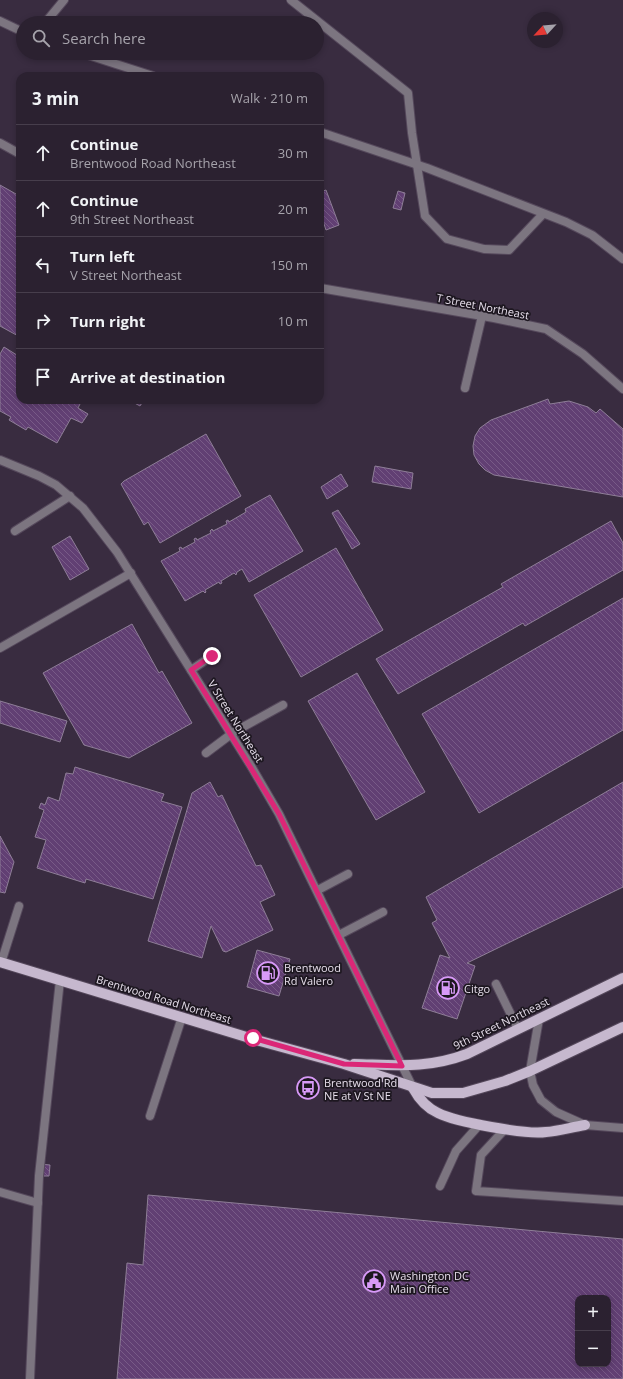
<!DOCTYPE html>
<html lang="en">
<head>
<meta charset="utf-8">
<style>
  body { margin:0; font-family:"Open Sans",sans-serif; background:#332938; color:#f1f3f6 }
  .controls { position:absolute; right:12px; bottom:12px; display:grid; overflow:hidden; border-radius:8px; box-shadow:0 2px 6px #0003 }
  .controls button { width:36px; height:36px; display:grid; place-items:center; padding:0; border:0; border-bottom:1px solid #473e4c; background:#2b2130; color:#f1f3f6; font:20px sans-serif }
  .compass { position:absolute; left:527px; top:12px; width:36px; height:36px; border-radius:50%; background:#2b2130; box-shadow:0 2px 6px #0003; rotate:244deg }
  .stop { position:absolute; width:12px; height:12px; margin:-9px; border:3px solid #db2777; border-radius:50%; background:#fff }
  .stop.end { background:#db2777; border-color:#fff; box-shadow:0 1px 4px #0008 }
  .list { margin:0; padding:0; list-style:none }
  h2 { display:flex; justify-content:space-between; align-items:center; height:52px; margin:0; padding:0 16px; font-size:17px }
  h2 small { font-size:13px; font-weight:400; color:#a6a3ab }
  .list li { display:grid; grid-template-columns:26px 1fr auto; gap:12px; align-items:center; box-sizing:border-box; height:56px; padding:0 16px; border-top:1px solid #473e4c }
  .list b { display:block; font-size:15px; white-space:nowrap }
  .list p { margin:0; font-size:13px; white-space:nowrap; color:#a6a3ab }
  .list em { font-size:13px; font-style:normal; color:#a6a3ab }
  .icon { flex:none; width:22px; height:22px; fill:none; stroke:currentColor; stroke-width:2; stroke-linecap:round; stroke-linejoin:round }
  .map { position:relative; flex:none; width:623px; height:1379px; overflow:hidden }
  .search { position:absolute; background:#2b2130; box-shadow:0 2px 6px #0003; left:16px; top:16px; width:308px; height:44px; display:flex; align-items:center; gap:10px; box-sizing:border-box; padding:0 14px; border-radius:22px; color:#a6a3ab; font-size:15px }
  .panel { position:absolute; background:#2b2130; box-shadow:0 2px 6px #0003; left:16px; top:72px; width:308px; height:332px; border-radius:12px }
  .map>svg:first-child { display:block }
  .building { fill:url(#building-back-hatch); stroke:#8e7e97; fill-rule:evenodd }
  .lines { fill:none; stroke-linecap:round; stroke-linejoin:round }
  .service-casing { stroke:#55485b; stroke-width:10 }
  .minor-casing { stroke:#55485b; stroke-width:10 }
  .primary-casing { stroke:#55485b; stroke-width:12 }
  .service { stroke:#7c7580; stroke-width:8 }
  .minor { stroke:#7c7580; stroke-width:8 }
  .primary { stroke:#c6b8ce; stroke-width:10 }
  .route { stroke:#db2777; stroke-width:5 }
  .labels { text-anchor:middle; dominant-baseline:central; stroke-width:3.5; stroke-linejoin:round; paint-order:stroke }
  .street-label { font-size:11px; fill:#e6deeb; stroke:#1d1720 }
  .poi-label { font-size:11px; fill:#e6deeb; stroke:#1d1720; text-anchor:start }
</style>
</head>
<body>
<div class="map">
<svg width="623" height="1379" viewBox="0 0 623 1379">
  <defs>
    <pattern id="building-back-hatch" width="6" height="6" patternUnits="userSpaceOnUse"><rect width="6" height="6" fill="#613f73"/><path d="M-1 5l2 2M0 0l6 6M5-1l2 2" fill="none" stroke="#785a87"/></pattern>
  </defs>
  <rect width="100%" height="100%" fill="#392c40"/>
  <g class="building">
    <path d="M0,185L16,194L20,188V337L0,326Z"/>
    <path d="M326,190L339,225L326,230L320,212V192Z"/>
    <path d="M398,191L405,193L401,210L393,208Z"/>
    <path d="M4,347L20,357V400H82L78,408L88,414L82,423L71,418L57,443L28,427L26,430L9,420L11,417L0,411V354Z"/>
    <path d="M548,399L550,404L569,401L588,407L596,413L600,409L623,429V497L494,475L485,470L479,464L474,455L473,446L475,436L480,428L491,420Z"/>
    <path d="M129,400H144L140,406Z"/>
    <path d="M206,434L241,496L160,543L148,522L144,525L121,484L124,481Z"/>
    <path d="M375,466L413,473L411,489L372,482Z"/>
    <path d="M341,474L348,486L327,499L321,487Z"/>
    <path d="M270,495L303,551L249,582L242,569L237,572L236,575L234,573L221,581L222,583L220,584L219,582L205,590L206,592L205,593L203,591L185,601L161,561L180,551L179,548L181,547L182,549L195,542L194,539L196,538L197,540L211,533L210,531L212,529L213,531L227,524L226,521L228,520L229,522L246,512L245,509Z"/>
    <path d="M338,510L360,544L352,549L332,513Z"/>
    <path d="M611,521L623,543V570L525,626L523,623L398,694L376,659L503,587L501,584Z"/>
    <path d="M70,536L89,569L70,580L52,547Z"/>
    <path d="M336,548L383,630L301,677L254,595Z"/>
    <path d="M623,598V730L479,813L422,714Z"/>
    <path d="M132,624L159,673L162,671L192,723L129,758L84,745L43,673Z"/>
    <path d="M357,673L425,792L376,820L308,701Z"/>
    <path d="M0,701L67,721L60,742L0,723Z"/>
    <path d="M75,767L164,794L161,801L182,807L153,899L86,879L85,883L37,868L46,840L35,837L44,810L39,808L41,803L45,805L48,797L59,801L66,773L73,774Z"/>
    <path d="M210,782L218,797L222,795L256,866L261,865L275,895L260,902L273,930L226,952L223,951L211,926L202,958L148,941L192,793Z"/>
    <path d="M623,782V887L467,963L475,966L457,1019L422,1008L440,955L450,958L432,923L437,920L426,897Z"/>
    <path d="M0,836L14,862L5,893L0,892Z"/>
    <path d="M257,950L290,959L279,996L247,987Z"/>
    <path d="M40,1164L50,1165L49,1176H39Z"/>
    <path d="M148,1195L623,1239V1379H117L127,1263L143,1265ZM578,1298H608V1364H578Z"/>
  </g>
  <g class="lines">
    <g class="service-casing">
      <g id="service">
        <path d="M291,0L408,93L412,133L425,216L447,239L484,249L509,250L543,214"/>
        <path d="M0,21L23,32"/>
        <path d="M45,23L64,0"/>
        <path d="M82,53L153,76"/>
        <path d="M320,132L427,168L566,222L592,235L623,259"/>
        <path d="M0,143L20,154"/>
        <path d="M320,288L494,318L546,329L583,354L623,389"/>
        <path d="M465,388L482,316"/>
        <path d="M15,531L70,496"/>
        <path d="M0,648L131,573"/>
        <path d="M191,670L212,656"/>
        <path d="M206,753L234,732L283,705"/>
        <path d="M318,890L348,874"/>
        <path d="M339,935L383,912"/>
        <path d="M1,963L19,906"/>
        <path d="M496,984L518,1029"/>
        <path d="M150,1116L182,1017"/>
        <path d="M505,1129L481,1155L476,1191L623,1201"/>
        <path d="M440,1186L456,1151L480,1124"/>
        <path d="M0,1192L38,1203"/>
        <path d="M30,1379L39,1176L60,980"/>
      </g>
    </g>
    <g class="minor-casing">
      <g id="minor">
        <path d="M0,460L39,476L56,485L83,508L117,552L251,766L279,814L413,1088"/>
        <path d="M539,1019L530,1071L533,1085L541,1100L556,1112L585,1125L623,1128"/>
      </g>
    </g>
    <g class="primary-casing">
      <g id="primary">
        <path d="M0,962L253,1039L344,1064L432,1093H463L505,1081L530,1071L623,1027"/>
        <path d="M354,1064C396,1065 427,1069 467,1054L623,978"/>
        <path d="M413,1088C419,1099 427,1108 438,1113C456,1122 526,1135 546,1132C559,1131 572,1127 585,1125"/>
      </g>
    </g>
    <use href="#service" class="service"/>
    <use href="#minor" class="minor"/>
    <use href="#primary" class="primary"/>
  </g>
  <g class="lines">
    <path class="route" d="M212,656L191,670L279,814L402,1066L344,1064L253,1038"/>
  </g>
  <defs>
    <g id="fuel-ring" transform="scale(1.15)"><circle r="9.5" fill="#1d1720" stroke="#d89af8" stroke-width="1.5"/><path d="M-5.5-6h7V0h2V4h1.3V-2.5L3-4.5l.8-.8L6-3V5H2.5V1h-1V6h-7ZM-4.2-4.7v3.2H.2V-4.7Z" fill="#d89af8"/></g>
    <g id="bus-ring" transform="scale(1.15)"><circle r="9.5" fill="#1d1720" stroke="#d89af8" stroke-width="1.5"/><path d="M-5-6H5V4H4V6H2V4H-2V6H-4V4H-5ZM-3.5-4V0h7V-4ZM-3.5 1.2v1.5H-2V1.2ZM2 1.2v1.5H3.5V1.2Z" fill="#d89af8"/></g>
    <g id="civic-ring" transform="scale(1.15)"><circle r="9.5" fill="#1d1720" stroke="#d89af8" stroke-width="1.5"/><path d="M-.6-6.5H3V-4.5H.6V-3L4-1V1h2V6H-6V1h2V-1L-.6-3ZM-1.2 2.5V6h2.4V2.5Z" fill="#d89af8"/></g>
  </defs>
  <g fill-rule="evenodd">
    <use href="#fuel-ring" x="268" y="973"/>
    <use href="#fuel-ring" x="448" y="988"/>
    <use href="#bus-ring" x="308" y="1088"/>
    <use href="#civic-ring" x="374" y="1281"/>
  </g>
  <g class="labels">
    <g class="street-label">
      <text transform="translate(483 306) rotate(11)">T Street Northeast</text>
      <text transform="translate(236 721) rotate(58)">V Street Northeast</text>
      <text transform="translate(164 999) rotate(17)">Brentwood Road Northeast</text>
      <text transform="translate(501 1023) rotate(-26)">9th Street Northeast</text>
    </g>
    <g class="poi-label">
      <text x="284" y="967">Brentwood<tspan x="284" dy="13">Rd Valero</tspan></text>
      <text x="464" y="988">Citgo</text>
      <text x="324" y="1082">Brentwood Rd<tspan x="324" dy="13">NE at V St NE</tspan></text>
      <text x="390" y="1275">Washington DC<tspan x="390" dy="13">Main Office</tspan></text>
    </g>
  </g>
</svg>
<div class="controls">
<button>+</button>
<button>−</button>
</div>
<svg class="compass" viewBox="-18 -18 36 36"><path d="M0-13l5 13h-10z" fill="#e53935"/><path d="M0 13l5-13h-10z" fill="#a6a3ab"/></svg>
<div class="stop" style="left:253px;top:1038px"></div>
<div class="stop end" style="left:212px;top:656px"></div>
<div class="search"><svg class="icon" aria-label="search" viewBox="0 0 24 24"><circle cx="10" cy="10" r="6"/><path d="M15 15l6 6"/></svg>Search here</div>
<section class="panel">
<h2>3 min<small>Walk · 210 m</small></h2>
<ul class="list">
<li><svg class="icon" aria-label="ahead" viewBox="0 0 24 24"><path d="M12 20V5M6 11l6-6 6 6"/></svg><div><b>Continue</b><p>Brentwood Road Northeast</p></div><em>30 m</em></li>
<li><svg class="icon" aria-label="ahead" viewBox="0 0 24 24"><path d="M12 20V5M6 11l6-6 6 6"/></svg><div><b>Continue</b><p>9th Street Northeast</p></div><em>20 m</em></li>
<li><svg class="icon" aria-label="left" viewBox="0 0 24 24"><path d="M17 20v-9H6M10 6l-5 5 5 5"/></svg><div><b>Turn left</b><p>V Street Northeast</p></div><em>150 m</em></li>
<li><svg class="icon" aria-label="right" viewBox="0 0 24 24"><path d="M7 20v-9h11M14 6l5 5-5 5"/></svg><div><b>Turn right</b></div><em>10 m</em></li>
<li><svg class="icon" aria-label="arrive" viewBox="0 0 24 24"><path d="M6 21V4h12l-3 4 3 4H6"/></svg><div><b>Arrive at destination</b></div></li>
</ul>
</section>
</div>
</body>
</html>
